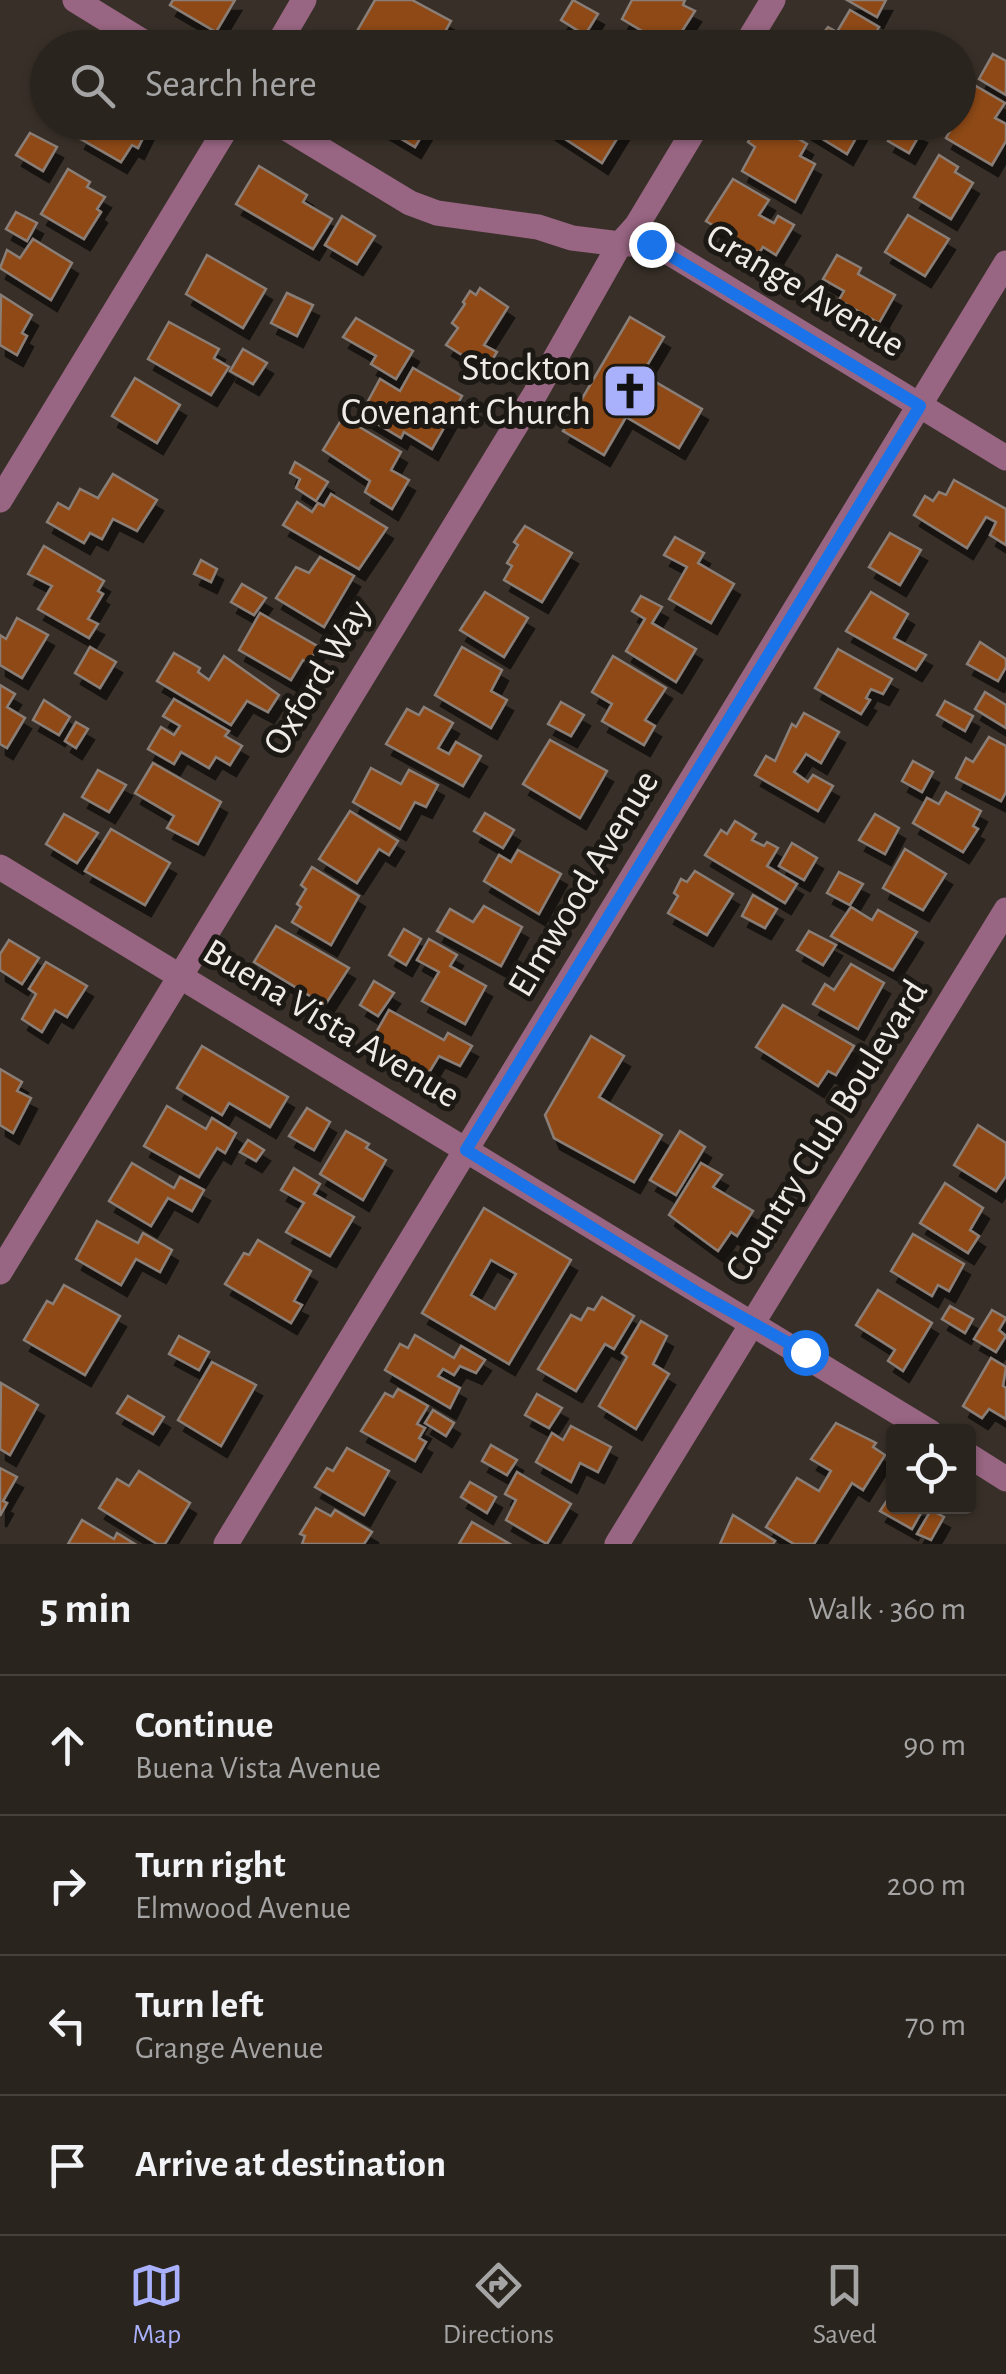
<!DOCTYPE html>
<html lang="en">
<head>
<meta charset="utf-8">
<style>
  body { margin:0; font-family:"Alegreya Sans",sans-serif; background:#36302b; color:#f1f3f6 }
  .controls { position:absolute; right:30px; bottom:30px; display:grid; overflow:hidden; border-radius:10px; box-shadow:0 2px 8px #0004 }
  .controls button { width:90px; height:90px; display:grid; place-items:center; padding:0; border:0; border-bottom:2px solid #46413c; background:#2a241e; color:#f1f3f6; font:50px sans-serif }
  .stop { position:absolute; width:30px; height:30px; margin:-22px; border:8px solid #1a73e8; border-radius:50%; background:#fff }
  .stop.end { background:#1a73e8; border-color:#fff; box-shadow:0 2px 10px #0008 }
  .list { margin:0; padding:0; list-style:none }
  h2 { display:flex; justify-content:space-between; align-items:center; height:130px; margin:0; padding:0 40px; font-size:42px }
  h2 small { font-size:32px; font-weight:400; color:#a5a4a4 }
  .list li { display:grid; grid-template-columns:65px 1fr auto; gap:30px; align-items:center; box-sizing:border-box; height:140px; padding:0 40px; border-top:2px solid #46413c }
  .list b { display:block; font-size:38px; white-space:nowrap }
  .list p { margin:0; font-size:32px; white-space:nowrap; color:#a5a4a4 }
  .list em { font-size:32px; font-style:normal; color:#a5a4a4 }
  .icon { flex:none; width:55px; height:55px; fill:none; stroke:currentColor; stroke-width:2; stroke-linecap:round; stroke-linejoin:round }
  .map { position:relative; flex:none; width:1006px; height:1544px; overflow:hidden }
  .search { position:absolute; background:#2a241e; box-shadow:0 2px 8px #0004; left:30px; right:30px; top:30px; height:110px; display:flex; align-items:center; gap:25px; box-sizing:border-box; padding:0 35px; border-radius:55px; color:#a5a4a4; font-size:38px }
  .sheet { height:690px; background:#2a241e }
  nav { display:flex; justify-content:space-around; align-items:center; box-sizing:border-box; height:140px; border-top:2px solid #46413c; background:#2a241e; font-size:28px; color:#a5a4a4 }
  nav a { display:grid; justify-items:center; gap:5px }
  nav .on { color:#a9b0fc }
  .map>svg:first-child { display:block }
  .building { fill:#8e4a16; stroke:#8a7e77; stroke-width:2.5; fill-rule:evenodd; filter:url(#shadow) }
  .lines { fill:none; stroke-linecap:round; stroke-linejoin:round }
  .minor { stroke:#986582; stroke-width:25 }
  .route { stroke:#1a73e8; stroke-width:12 }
  .labels { text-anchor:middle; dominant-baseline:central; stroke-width:10; stroke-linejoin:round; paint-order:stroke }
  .street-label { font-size:38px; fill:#efeae5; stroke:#1c1915 }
  .poi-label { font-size:38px; fill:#efeae5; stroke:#1c1915; text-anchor:end }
</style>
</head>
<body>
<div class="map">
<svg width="1006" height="1544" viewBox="0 0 1006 1544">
  <defs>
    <filter id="shadow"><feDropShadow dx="6" dy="11" stdDeviation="0" flood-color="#0009"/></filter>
  </defs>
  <rect width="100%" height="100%" fill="#383028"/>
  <g class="building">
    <path d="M173,0H235L216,32L170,5Z"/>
    <path d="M375,0H412L451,21L436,48H369L353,38Z"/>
    <path d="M573,0L598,14L585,35L561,20Z"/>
    <path d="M632,0H685L683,5L695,11L671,48L622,19Z"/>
    <path d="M847,0H886L877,17Z"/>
    <path d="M850,10L879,27L872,40L886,48H812L828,27L837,32Z"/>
    <path d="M993,54L1006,61V95L979,79Z"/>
    <path d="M976,86L1005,103L995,118L1006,124V141L992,165L946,138L955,122H958V117Z"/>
    <path d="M88,122H145L142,128L147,130L138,148L132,145L121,162L79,138Z"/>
    <path d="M373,122H430L415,147Z"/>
    <path d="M539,122H623L626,124L602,163Z"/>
    <path d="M760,122H770L807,144L800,156L815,164L795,202L742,171L755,147L748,142Z"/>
    <path d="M795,122H865L847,154Z"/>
    <path d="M899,122L921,132L909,153L888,141Z"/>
    <path d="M30,133L57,147L43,171L16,155Z"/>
    <path d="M939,155L958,167L955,172L973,183L951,219L914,197Z"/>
    <path d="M259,166L307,195L303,202L332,219L313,249L236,204Z"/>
    <path d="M68,169L90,182L87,187L105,197L97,209L101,212L84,239L41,214Z"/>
    <path d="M733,179L769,200L759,215L774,223L778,216L794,225L776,255L763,247L759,253L706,221Z"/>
    <path d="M16,212L37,223L27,241L6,229Z"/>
    <path d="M908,215L949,239L925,276L885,252Z"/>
    <path d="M342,216L375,236L357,264L325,245Z"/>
    <path d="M33,239L72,263L51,300L0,268L7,250L20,258Z"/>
    <path d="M207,255L266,289L243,328L186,294Z"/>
    <path d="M837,255L861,268L858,274L895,295L879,323L839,300L844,291L823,279Z"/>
    <path d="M480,288L508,307L484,345L497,352L486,370L446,345L458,328L452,323L465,304L463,302L470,291L476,295Z"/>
    <path d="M287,293L313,305L297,336L271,323Z"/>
    <path d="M1,295L32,315L22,333L27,336L17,355L0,345Z"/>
    <path d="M630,317L664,337L642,374L702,409L679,448L626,417L604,455L563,431Z"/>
    <path d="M356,318L413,351L396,379L371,364L376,356L343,337Z"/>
    <path d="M169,322L219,349L214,358L229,367L211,395L148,359Z"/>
    <path d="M243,349L267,363L253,384L230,371Z"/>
    <path d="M413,368L462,396L432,449L404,432L401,438L361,414L380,379L400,391Z"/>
    <path d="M135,378L180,405L157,443L112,416Z"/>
    <path d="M343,417L401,452L391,470L409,480L392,509L365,492L370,481L323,450Z"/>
    <path d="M295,462L328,482L316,501L296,488L300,479L290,473Z"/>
    <path d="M113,474L157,500L137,531L113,519L102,539L90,533L84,543L47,522L58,503L69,509L80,489L98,498Z"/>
    <path d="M954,480L1006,509V545L990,535L996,522L986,517L967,548L914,515L925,496L933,501L939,492L946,495Z"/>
    <path d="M331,494L387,528L359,569L283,525L297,502L312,512L318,503L324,506Z"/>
    <path d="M525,526L572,553L542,602L504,580L512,566L507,563L518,545L514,542Z"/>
    <path d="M890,533L921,550L900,585L869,567Z"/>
    <path d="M675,537L704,553L698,563L734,584L711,623L669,599L687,567L664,555Z"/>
    <path d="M44,546L104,581L98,591L103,594L88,619L98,624L89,638L38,609L52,586L28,574Z"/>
    <path d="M320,557L354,576L324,627L276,598L296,567L309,573Z"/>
    <path d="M201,560L217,569L211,582L194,574Z"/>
    <path d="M242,584L266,598L254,615L231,602Z"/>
    <path d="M485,592L528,618L504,657L460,630Z"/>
    <path d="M871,592L908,614L894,638L926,655L916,670L846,631Z"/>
    <path d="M641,596L662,607L652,623L696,649L676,682L626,651L645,619L632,611Z"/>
    <path d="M260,613L319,647L308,663L303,660L291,680L239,650Z"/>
    <path d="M17,618L48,635L22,678L0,665V635L6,639Z"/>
    <path d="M980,642L1006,659V667L998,681L967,664Z"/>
    <path d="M90,647L116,662L100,688L75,673Z"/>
    <path d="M462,647L502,670L491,691L507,700L491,728L435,695Z"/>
    <path d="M838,649L892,679L883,694L871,689L866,698L870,700L861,714L815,688Z"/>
    <path d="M174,653L200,668L198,672L209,680L224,656L279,695L268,712L247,701L231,725L157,681Z"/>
    <path d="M613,656L666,688L645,720L655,726L644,745L602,721L612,704L592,692Z"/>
    <path d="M0,685L15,694L7,707L25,718L7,748L0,744Z"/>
    <path d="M985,692L1006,705V728L975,709Z"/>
    <path d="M174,699L229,731L225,736L242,746L230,765L216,757L209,768L181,752L174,764L148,749L161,727L174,735L180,726L163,716Z"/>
    <path d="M44,700L70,717L59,735L33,720Z"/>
    <path d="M945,701L973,716L965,731L937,715Z"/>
    <path d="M561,702L584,715L571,736L548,724Z"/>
    <path d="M424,707L453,723L438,748L449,754L456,742L481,756L463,786L386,744L407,709L419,715Z"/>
    <path d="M804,713L839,732L821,763L806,754L794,772L808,782L813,775L833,786L818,811L755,775L766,756L775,761L792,724L796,727Z"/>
    <path d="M76,722L88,729L76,748L65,741Z"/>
    <path d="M989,737L1006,746V792L1001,801L956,778L966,758L973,762Z"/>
    <path d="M550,740L607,771L580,818L523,784Z"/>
    <path d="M913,761L933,772L922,792L902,781Z"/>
    <path d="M153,763L221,802L198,844L167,828L174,816L135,793Z"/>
    <path d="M371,768L401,784L409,770L438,785L426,807L415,802L400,829L353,802Z"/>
    <path d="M98,770L126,785L109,812L82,797Z"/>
    <path d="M946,792L981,811L973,826L978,829L963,852L913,823L927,798L939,804Z"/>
    <path d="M350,811L398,841L389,855L379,849L357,883L319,859Z"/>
    <path d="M485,813L514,830L503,848L474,831Z"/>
    <path d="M64,814L98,833L77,863L46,844Z"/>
    <path d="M875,814L899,828L885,854L859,840Z"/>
    <path d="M735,821L756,834L752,840L764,846L767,842L778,848L767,866L797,884L785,903L705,855L721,830L727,834Z"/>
    <path d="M111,829L170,863L145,905L85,871Z"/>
    <path d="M792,843L817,858L804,880L779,866Z"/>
    <path d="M905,849L946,874L923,910L883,888Z"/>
    <path d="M518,850L561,874L539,914L484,881L499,855L511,862Z"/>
    <path d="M312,867L359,896L331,945L292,922L301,907L297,904L306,889L301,885Z"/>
    <path d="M695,871L733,894L707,935L668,913L678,896L674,893L681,879L687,882Z"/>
    <path d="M839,872L863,884L850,905L827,893Z"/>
    <path d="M753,895L777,909L765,928L742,916Z"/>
    <path d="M484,906L522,927L501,966L437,931L450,909L473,922Z"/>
    <path d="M851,907L872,920L878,910L917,932L893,970L831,936Z"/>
    <path d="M276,926L349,968L325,1005L254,962Z"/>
    <path d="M404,929L421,939L406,965L389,955Z"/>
    <path d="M809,931L836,945L823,965L797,950Z"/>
    <path d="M429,939L457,955L450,966L486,986L465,1024L422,1001L439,972L417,960Z"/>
    <path d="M9,940L39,958L22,984L0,970V954Z"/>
    <path d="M46,962L87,986L67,1017L55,1010L42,1032L22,1019L36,994L29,989Z"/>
    <path d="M851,964L884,983L858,1029L813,1004L825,984L834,990Z"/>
    <path d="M374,981L394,993L378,1016L360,1005Z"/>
    <path d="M783,1005L854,1046L836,1075L828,1071L818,1086L756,1047Z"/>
    <path d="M389,1010L444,1040L448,1033L472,1046L460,1066L439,1056L427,1076L370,1043Z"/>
    <path d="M591,1036L624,1056L599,1097L662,1135L634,1182L554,1138L545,1115Z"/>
    <path d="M202,1046L288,1097L270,1127L229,1103L222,1115L177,1088Z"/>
    <path d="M0,1069L22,1082L17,1091L31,1098L13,1133L0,1125Z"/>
    <path d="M167,1106L206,1129L212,1118L236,1133L225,1153L217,1148L199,1177L144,1146Z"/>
    <path d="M307,1108L330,1122L314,1150L289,1136Z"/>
    <path d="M978,1125L1006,1143V1176L996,1191L954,1165Z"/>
    <path d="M346,1131L369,1144L366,1148L386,1160L363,1200L320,1174Z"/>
    <path d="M680,1131L705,1147L676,1195L650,1180Z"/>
    <path d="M248,1140L264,1150L256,1161L240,1152Z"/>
    <path d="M132,1163L174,1188L180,1177L204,1190L192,1211L168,1198L151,1226L109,1201Z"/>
    <path d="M701,1163L722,1175L713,1187L753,1211L737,1236L731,1232L718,1251L669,1215Z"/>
    <path d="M294,1168L320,1184L314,1194L354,1217L330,1256L286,1232L304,1203L281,1190Z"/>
    <path d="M945,1183L983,1208L970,1230L979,1236L968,1253L920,1223Z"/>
    <path d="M484,1208L571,1260L509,1364L422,1313ZM491,1260L516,1274L495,1309L471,1295Z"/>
    <path d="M97,1221L138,1243L143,1233L172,1250L160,1272L136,1259L121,1285L76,1259Z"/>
    <path d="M913,1234L964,1264L949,1291L938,1285L932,1296L891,1271Z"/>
    <path d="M258,1240L311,1271L294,1301L302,1305L291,1323L225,1284L244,1253L249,1255Z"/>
    <path d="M64,1285L120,1316L85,1375L24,1340L47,1301L53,1304Z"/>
    <path d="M878,1290L932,1323L903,1371L888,1361L895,1350L856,1325Z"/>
    <path d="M602,1297L634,1316L614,1349L605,1344L576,1391L538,1369L571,1315L581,1320L588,1308L594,1310Z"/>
    <path d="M950,1306L973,1319L965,1333L942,1319Z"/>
    <path d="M992,1310L1006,1318L999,1330L1006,1336L996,1352L974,1339Z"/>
    <path d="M641,1321L667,1336L653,1364L669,1374L636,1429L599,1406L627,1357L622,1353Z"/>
    <path d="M415,1335L454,1358L461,1346L485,1360L476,1373L460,1366L454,1375L443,1369L438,1376L460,1388L450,1408L385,1370L400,1344L408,1348Z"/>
    <path d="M179,1336L209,1352L199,1370L169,1354Z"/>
    <path d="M991,1358L1006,1367L1003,1386L1006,1388V1419L989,1409L982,1418L963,1406Z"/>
    <path d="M212,1362L256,1385L221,1446L178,1420Z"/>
    <path d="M1,1383L38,1405L10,1455L0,1449Z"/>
    <path d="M398,1389L428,1406L417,1424L425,1428L419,1438L426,1442L415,1461L361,1431L385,1393L393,1397Z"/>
    <path d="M537,1394L562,1408L549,1428L525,1415Z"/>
    <path d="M128,1396L164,1417L153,1434L117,1413Z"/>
    <path d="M433,1410L454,1423L446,1436L425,1423Z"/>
    <path d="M836,1423L876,1443L873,1447L885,1455L863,1490L852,1483L814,1544H794L766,1527L797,1478L819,1491L831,1471L811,1459Z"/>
    <path d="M571,1426L611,1447L598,1472L580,1463L571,1482L536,1462L552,1433L563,1440Z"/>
    <path d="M491,1445L517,1460L507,1475L482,1461Z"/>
    <path d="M347,1448L389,1471L364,1515L315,1487L327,1468L333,1471Z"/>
    <path d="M0,1468L17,1477L3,1501L7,1503L0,1516Z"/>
    <path d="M139,1471L190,1503L165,1544H157L99,1508L117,1479L129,1486Z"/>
    <path d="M517,1472L571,1504L547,1544L506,1520L516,1500L505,1494Z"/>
    <path d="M470,1482L496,1497L487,1513L461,1497Z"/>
    <path d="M894,1490V1506H925L912,1529L880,1511Z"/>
    <path d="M316,1508L331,1516L335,1510L372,1532L364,1544H302L305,1536L300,1534Z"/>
    <path d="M931,1510L944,1517L931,1540L917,1534Z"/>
    <path d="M733,1515L775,1541L773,1544H720Z"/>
    <path d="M82,1520L114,1539L117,1533L135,1544H68Z"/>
    <path d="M472,1522L510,1544H459Z"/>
  </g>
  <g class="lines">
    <g class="minor">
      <path d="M75,0L153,48"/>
      <path d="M276,48L304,0"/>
      <path d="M744,48L773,0"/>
      <path d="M276,122L410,203L437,213L538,227L572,238L620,244H651L665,250L1006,458"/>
      <path d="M0,500L230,122"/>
      <path d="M0,867L930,1432"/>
      <path d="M0,1272L535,394L620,244L637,225L699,122"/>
      <path d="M968,1455L1006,1479"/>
      <path d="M226,1544L1006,263"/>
      <path d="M617,1544L1006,910"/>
    </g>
  </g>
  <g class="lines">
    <path class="route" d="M651,244L920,406L466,1150L698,1293L805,1352"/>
  </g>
  <defs>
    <g id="church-square" transform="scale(2.875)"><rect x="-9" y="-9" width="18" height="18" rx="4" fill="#a9b0fc" stroke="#1c1915"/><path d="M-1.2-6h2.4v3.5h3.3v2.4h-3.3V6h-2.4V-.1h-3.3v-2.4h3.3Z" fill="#111"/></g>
  </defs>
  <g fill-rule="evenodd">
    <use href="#church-square" x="630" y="391"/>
  </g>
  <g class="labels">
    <g class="street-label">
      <text transform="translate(805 291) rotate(31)">Grange Avenue</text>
      <text transform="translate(318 678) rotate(-59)">Oxford Way</text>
      <text transform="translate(584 884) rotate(-59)">Elmwood Avenue</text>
      <text transform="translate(331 1024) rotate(31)">Buena Vista Avenue</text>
      <text transform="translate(827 1131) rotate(-58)">Country Club Boulevard</text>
    </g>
    <g class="poi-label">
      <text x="591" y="369">Stockton<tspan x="591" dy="44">Covenant Church</tspan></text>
    </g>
  </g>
</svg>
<div class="controls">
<button><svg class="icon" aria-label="locate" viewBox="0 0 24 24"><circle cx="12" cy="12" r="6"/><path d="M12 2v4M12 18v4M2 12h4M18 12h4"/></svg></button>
</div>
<div class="stop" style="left:805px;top:1352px"></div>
<div class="stop end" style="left:651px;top:244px"></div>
<div class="search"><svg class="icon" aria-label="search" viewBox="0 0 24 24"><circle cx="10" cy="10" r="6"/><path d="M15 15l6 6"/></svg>Search here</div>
</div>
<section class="sheet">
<h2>5 min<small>Walk · 360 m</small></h2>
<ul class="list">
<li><svg class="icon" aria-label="ahead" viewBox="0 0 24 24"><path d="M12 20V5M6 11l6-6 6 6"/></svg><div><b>Continue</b><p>Buena Vista Avenue</p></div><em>90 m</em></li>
<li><svg class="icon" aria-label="right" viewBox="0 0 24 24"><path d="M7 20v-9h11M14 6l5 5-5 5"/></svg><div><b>Turn right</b><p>Elmwood Avenue</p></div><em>200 m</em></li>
<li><svg class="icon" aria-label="left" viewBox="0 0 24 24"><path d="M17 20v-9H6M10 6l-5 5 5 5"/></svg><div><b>Turn left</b><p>Grange Avenue</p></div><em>70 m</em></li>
<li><svg class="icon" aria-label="arrive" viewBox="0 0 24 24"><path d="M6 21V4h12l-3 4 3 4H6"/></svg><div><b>Arrive at destination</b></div></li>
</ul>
</section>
<nav>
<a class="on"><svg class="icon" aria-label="map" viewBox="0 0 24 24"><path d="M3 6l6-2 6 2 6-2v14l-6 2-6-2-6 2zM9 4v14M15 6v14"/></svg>Map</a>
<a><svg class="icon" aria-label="directions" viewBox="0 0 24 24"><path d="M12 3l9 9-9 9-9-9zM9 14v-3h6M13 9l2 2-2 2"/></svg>Directions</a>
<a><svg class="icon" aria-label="saved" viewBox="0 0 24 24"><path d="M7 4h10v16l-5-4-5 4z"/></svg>Saved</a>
</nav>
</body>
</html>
